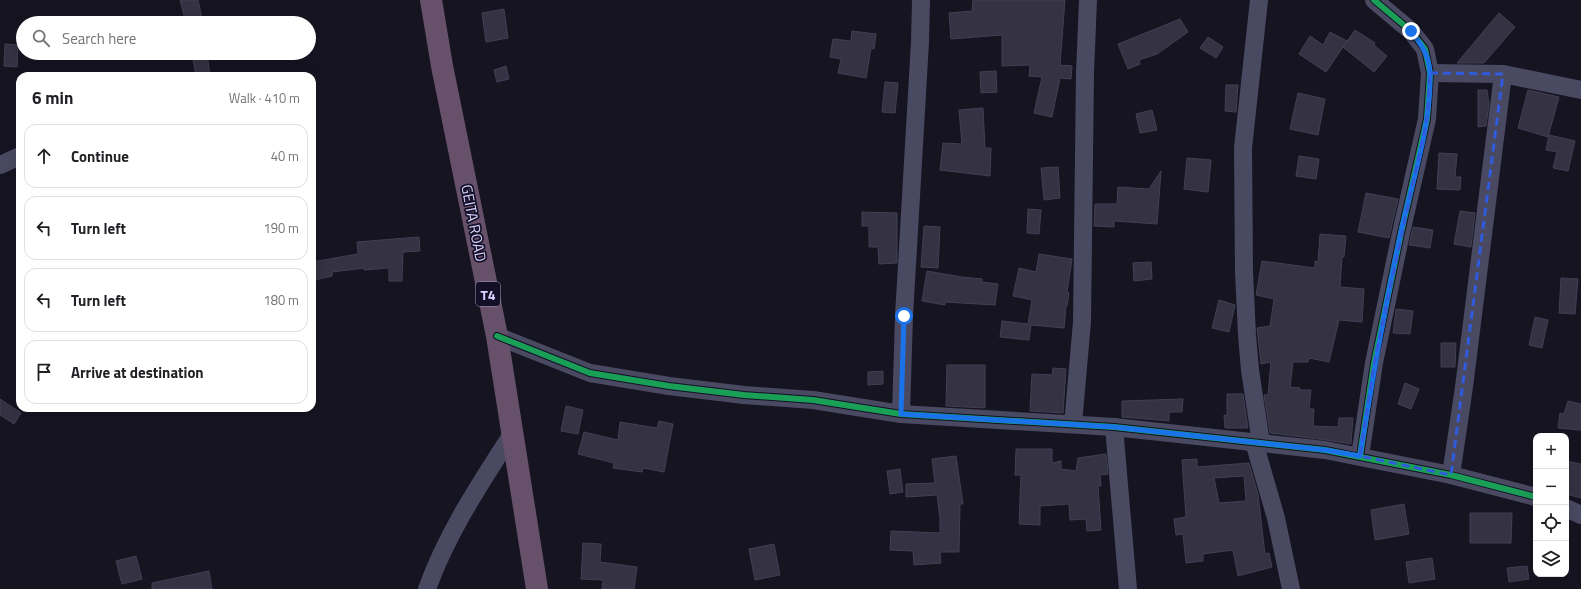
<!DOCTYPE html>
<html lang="en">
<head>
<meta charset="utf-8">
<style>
  body { margin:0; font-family:"Titillium Web",sans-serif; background:#f2f2f2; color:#202124 }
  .controls { position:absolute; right:12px; bottom:12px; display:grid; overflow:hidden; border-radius:8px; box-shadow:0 4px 16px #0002 }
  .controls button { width:36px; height:36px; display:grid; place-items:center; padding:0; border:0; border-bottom:1px solid #e0e0e0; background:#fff; color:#202124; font:20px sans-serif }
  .stop { position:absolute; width:12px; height:12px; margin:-9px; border:3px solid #1a73e8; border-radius:50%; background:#fff }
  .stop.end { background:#1a73e8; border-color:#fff; box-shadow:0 1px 4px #0008 }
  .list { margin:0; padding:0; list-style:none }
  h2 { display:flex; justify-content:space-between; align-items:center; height:52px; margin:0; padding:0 16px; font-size:17px }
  h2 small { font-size:13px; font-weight:400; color:#757577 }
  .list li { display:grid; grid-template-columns:26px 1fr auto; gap:12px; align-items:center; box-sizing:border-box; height:64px; margin:0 8px 8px; padding:0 8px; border:1px solid #e0e0e0; border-radius:12px }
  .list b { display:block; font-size:15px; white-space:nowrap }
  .list em { font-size:13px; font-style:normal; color:#757577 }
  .icon { flex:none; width:22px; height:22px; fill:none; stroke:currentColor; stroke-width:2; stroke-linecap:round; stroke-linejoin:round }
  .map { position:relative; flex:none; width:1581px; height:589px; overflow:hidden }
  .search { position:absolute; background:#fff; box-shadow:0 4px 16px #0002; left:16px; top:16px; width:300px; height:44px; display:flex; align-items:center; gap:10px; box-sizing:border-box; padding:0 14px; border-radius:22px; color:#757577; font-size:15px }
  .panel { position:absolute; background:#fff; box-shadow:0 4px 16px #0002; left:16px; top:72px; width:300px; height:340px; border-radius:12px }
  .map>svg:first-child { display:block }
  .building { fill:#343243; stroke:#433f54; fill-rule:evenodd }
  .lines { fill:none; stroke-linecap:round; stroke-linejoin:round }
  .street { stroke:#4a4962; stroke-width:18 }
  .highway { stroke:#67516a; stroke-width:22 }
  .cycleway-casing { stroke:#130f26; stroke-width:8 }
  .cycleway { stroke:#1a9f57; stroke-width:6 }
  .route { stroke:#1a73e8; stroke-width:5 }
  .marked { fill:none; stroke:#305bdc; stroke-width:3; stroke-dasharray:8 5; stroke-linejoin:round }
  .labels { text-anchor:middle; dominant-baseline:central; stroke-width:3.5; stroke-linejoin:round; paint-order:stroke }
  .shield { fill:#130f26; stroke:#9e99be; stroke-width:1 }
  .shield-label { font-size:14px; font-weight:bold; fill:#d9d4ff }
  .street-label { font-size:15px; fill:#d9d4ff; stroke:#130f26 }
</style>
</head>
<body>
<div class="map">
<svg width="1581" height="589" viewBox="0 0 1581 589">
  <rect width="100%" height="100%" fill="#161421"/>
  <g class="building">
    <path d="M180,0H198L203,23H186Z"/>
    <path d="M973,0H1065L1060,65L1072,66L1071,79L1060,78L1052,117L1034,113L1042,77L1029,76L1030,65L1002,66V35L951,39L949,13L972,11Z"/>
    <path d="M504,9L508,38L486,42L482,13Z"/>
    <path d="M1499,13L1515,27L1484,63H1457Z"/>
    <path d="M1180,19L1188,32L1157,54L1139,60L1140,64L1128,69L1118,44Z"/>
    <path d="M1355,30L1375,43L1374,45L1387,56L1374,72L1343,47Z"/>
    <path d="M852,31L876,34L874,49L871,48L866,78L838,73L841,59L830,57L833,39L851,41Z"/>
    <path d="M1330,32L1347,41L1326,72L1299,54L1310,36L1323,45Z"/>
    <path d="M1208,37L1223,47L1216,58L1200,48Z"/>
    <path d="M5,44L18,45L17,67L4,66Z"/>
    <path d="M192,53H207L210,76H196Z"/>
    <path d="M506,66L509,79L497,82L494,70Z"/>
    <path d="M996,71L997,92L981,93L980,72Z"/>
    <path d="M885,82L898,83L895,113L882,112Z"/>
    <path d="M1226,85H1238L1236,112L1225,111Z"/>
    <path d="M1478,90H1487L1489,104L1486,126L1478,127Z"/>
    <path d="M1528,90L1559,97L1548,137L1518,128Z"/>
    <path d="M1298,93L1325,99L1318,135L1290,129Z"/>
    <path d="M983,108L985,148H991L990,176L940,170L943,143L962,144L959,110Z"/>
    <path d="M1152,110L1157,130L1140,133L1136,114Z"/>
    <path d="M1549,135L1575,141L1568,171L1553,168L1557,152L1546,150Z"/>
    <path d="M1439,153L1457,154L1455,177H1461L1460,190L1437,189Z"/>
    <path d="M1299,156L1319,159L1316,179L1296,176Z"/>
    <path d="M1187,158L1211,160L1208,192L1184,189Z"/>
    <path d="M1058,167L1060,198L1044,200L1041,168Z"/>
    <path d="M1161,171L1157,224L1114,221V227L1094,226L1095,204H1117L1118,187L1149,189Z"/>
    <path d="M1366,193L1398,199L1389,238L1358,232Z"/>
    <path d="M1028,209L1041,210L1039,234L1027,233Z"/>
    <path d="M1460,211L1475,213L1471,247L1454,244Z"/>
    <path d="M862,212L897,213V263L879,264L878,247H869V226H862Z"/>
    <path d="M924,226L940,227L938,268L921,267Z"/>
    <path d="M1413,227L1433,230L1430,248L1409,245Z"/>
    <path d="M1320,234L1346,236L1344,257H1342L1340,287L1364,289L1362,322L1339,320L1329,362L1309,358L1308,362H1293L1290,387L1300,388V390H1311L1309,409H1314L1313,426L1338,427L1339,418H1353L1351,444L1326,440L1270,433L1264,395H1268L1271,362L1261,364L1257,328L1270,326L1274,299L1256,295L1262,261L1315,268V261L1318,262Z"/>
    <path d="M419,237L420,251L403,252L402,281H389V268L364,270V268L332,272V276L315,280L312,262L358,254L357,242Z"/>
    <path d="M1039,254L1072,259L1067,292L1069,293L1067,306H1066L1064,328L1031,325L1029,340L1000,337L1002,321L1028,324L1032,300L1013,296L1019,268L1036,272Z"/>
    <path d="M1151,262L1152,279L1134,281L1133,263Z"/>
    <path d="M927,271L962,277L982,279V282L998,284L995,305L945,302V305L922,301Z"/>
    <path d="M1561,278L1578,279L1575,314L1559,313Z"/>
    <path d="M1219,300L1235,305L1229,332L1212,328Z"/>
    <path d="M1396,309L1413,311L1410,334L1393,333Z"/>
    <path d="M1535,317L1548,320L1542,348L1529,345Z"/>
    <path d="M1441,343H1456L1455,367H1441Z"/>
    <path d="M947,365H985V408L946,406Z"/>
    <path d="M1053,368L1066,369L1063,413L1030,411L1032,374L1052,375Z"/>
    <path d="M883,371V384L868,385V372Z"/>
    <path d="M1405,383L1419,389L1411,409L1398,404Z"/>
    <path d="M1227,394H1243L1248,428H1225L1224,415L1227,416Z"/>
    <path d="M0,399L21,413L14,424L0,415Z"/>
    <path d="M1183,399L1182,412H1169V421L1122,417V401Z"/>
    <path d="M1568,401L1581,404V430L1558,428L1560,413L1564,414Z"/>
    <path d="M566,406L583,410L578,434L561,431Z"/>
    <path d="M659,421L673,424L664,472L643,468L642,472L613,468L614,463L578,454L584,432L618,440L620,422L657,428Z"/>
    <path d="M1016,449H1052V463L1061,461V469L1076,471L1078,458L1106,454L1108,474L1100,475L1101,486H1098L1101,530L1087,531L1086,519L1070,520L1069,504L1040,506V525L1019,524L1021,475H1015Z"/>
    <path d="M956,456L963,504H960L959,552H940L941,563L914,565L913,551L890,550L891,531L940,533V519L937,495L906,497V484L935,483L932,459Z"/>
    <path d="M1197,459V467L1249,463L1258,494L1265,554L1269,553L1272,567L1238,576L1233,550L1203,554V561L1186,563L1183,534L1176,535L1174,519L1186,517L1182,460ZM1244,476L1246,501L1219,503L1214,478Z"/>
    <path d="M1566,461L1581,464V498L1566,494Z"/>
    <path d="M900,469L903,492L890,494L887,471Z"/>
    <path d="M1404,504L1409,534L1375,540L1371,510Z"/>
    <path d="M1470,513H1512L1511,543H1470Z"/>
    <path d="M583,543L601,544L600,562L637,567L634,589H602L603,580L581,579Z"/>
    <path d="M774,544L780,575L755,580L749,549Z"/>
    <path d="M136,556L142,579L122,584L116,561Z"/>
    <path d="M1432,558L1435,579L1409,583L1406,562Z"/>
    <path d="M1527,566L1529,579L1509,582L1507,568Z"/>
    <path d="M209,571L212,589H152V583Z"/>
  </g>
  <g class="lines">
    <g class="street">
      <path d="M1259,0L1243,148L1244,272L1247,335L1250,370L1261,443"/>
      <path d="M1430,73L1503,74L1581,90"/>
      <path d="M0,165L20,156"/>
      <path d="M497,336L590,373L669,386L744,395L813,400L901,414L1114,427L1325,450L1451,475L1536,497"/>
      <path d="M901,414L904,316L920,42L921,0"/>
      <path d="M1073,424L1082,322L1085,73L1088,0"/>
      <path d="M1114,427L1128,589"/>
      <path d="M1254,442L1276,518L1291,589"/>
      <path d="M1360,456L1374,363L1401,233L1427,119L1430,73L1425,49L1411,31L1374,0"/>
      <path d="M1451,475L1464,387L1503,74"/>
      <path d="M1566,508L1581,515"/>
      <path d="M427,589C447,533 480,484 512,434"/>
    </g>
    <path class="highway" d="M431,0L442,66L497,336L537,589"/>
    <g class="cycleway-casing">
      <g id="cycleway">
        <path d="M497,336L590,373L669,386L744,395L813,400L901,414L1114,427L1325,450L1451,475L1536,497"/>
        <path d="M1360,456L1374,363L1401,233L1427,119L1430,73L1425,49L1411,31L1374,0"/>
      </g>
    </g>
    <use href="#cycleway" class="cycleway"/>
  </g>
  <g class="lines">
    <path class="route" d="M904,316L901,414L1114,427L1325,450L1360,456C1372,381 1385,306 1401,232C1412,181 1431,127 1430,74C1429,55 1422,45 1411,31"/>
  </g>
  <path class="marked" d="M1430,73L1503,74L1451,475L1360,456L1374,363L1427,119Z"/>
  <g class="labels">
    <rect class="shield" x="476" y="282" width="24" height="24" rx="3"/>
    <g class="shield-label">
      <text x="488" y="294">T4</text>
    </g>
    <g class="street-label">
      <text transform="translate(474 223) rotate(79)">GEITA ROAD</text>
    </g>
  </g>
</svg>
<div class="controls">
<button>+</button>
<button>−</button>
<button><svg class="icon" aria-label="locate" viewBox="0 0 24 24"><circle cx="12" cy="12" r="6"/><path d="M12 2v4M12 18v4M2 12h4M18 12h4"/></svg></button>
<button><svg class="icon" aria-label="layers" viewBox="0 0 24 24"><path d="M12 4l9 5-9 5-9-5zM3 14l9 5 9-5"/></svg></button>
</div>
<div class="stop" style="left:904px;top:316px"></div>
<div class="stop end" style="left:1411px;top:31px"></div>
<div class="search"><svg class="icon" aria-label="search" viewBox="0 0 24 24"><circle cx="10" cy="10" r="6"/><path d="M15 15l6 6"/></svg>Search here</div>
<section class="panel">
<h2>6 min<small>Walk · 410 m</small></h2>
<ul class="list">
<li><svg class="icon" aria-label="ahead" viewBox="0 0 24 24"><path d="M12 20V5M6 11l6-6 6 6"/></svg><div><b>Continue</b></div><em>40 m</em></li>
<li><svg class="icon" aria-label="left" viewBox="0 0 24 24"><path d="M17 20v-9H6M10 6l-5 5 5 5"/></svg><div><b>Turn left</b></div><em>190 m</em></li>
<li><svg class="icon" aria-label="left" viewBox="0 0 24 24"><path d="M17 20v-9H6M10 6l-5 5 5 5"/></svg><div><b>Turn left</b></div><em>180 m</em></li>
<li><svg class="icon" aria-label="arrive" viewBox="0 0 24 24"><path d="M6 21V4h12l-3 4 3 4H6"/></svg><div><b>Arrive at destination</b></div></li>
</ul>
</section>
</div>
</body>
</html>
